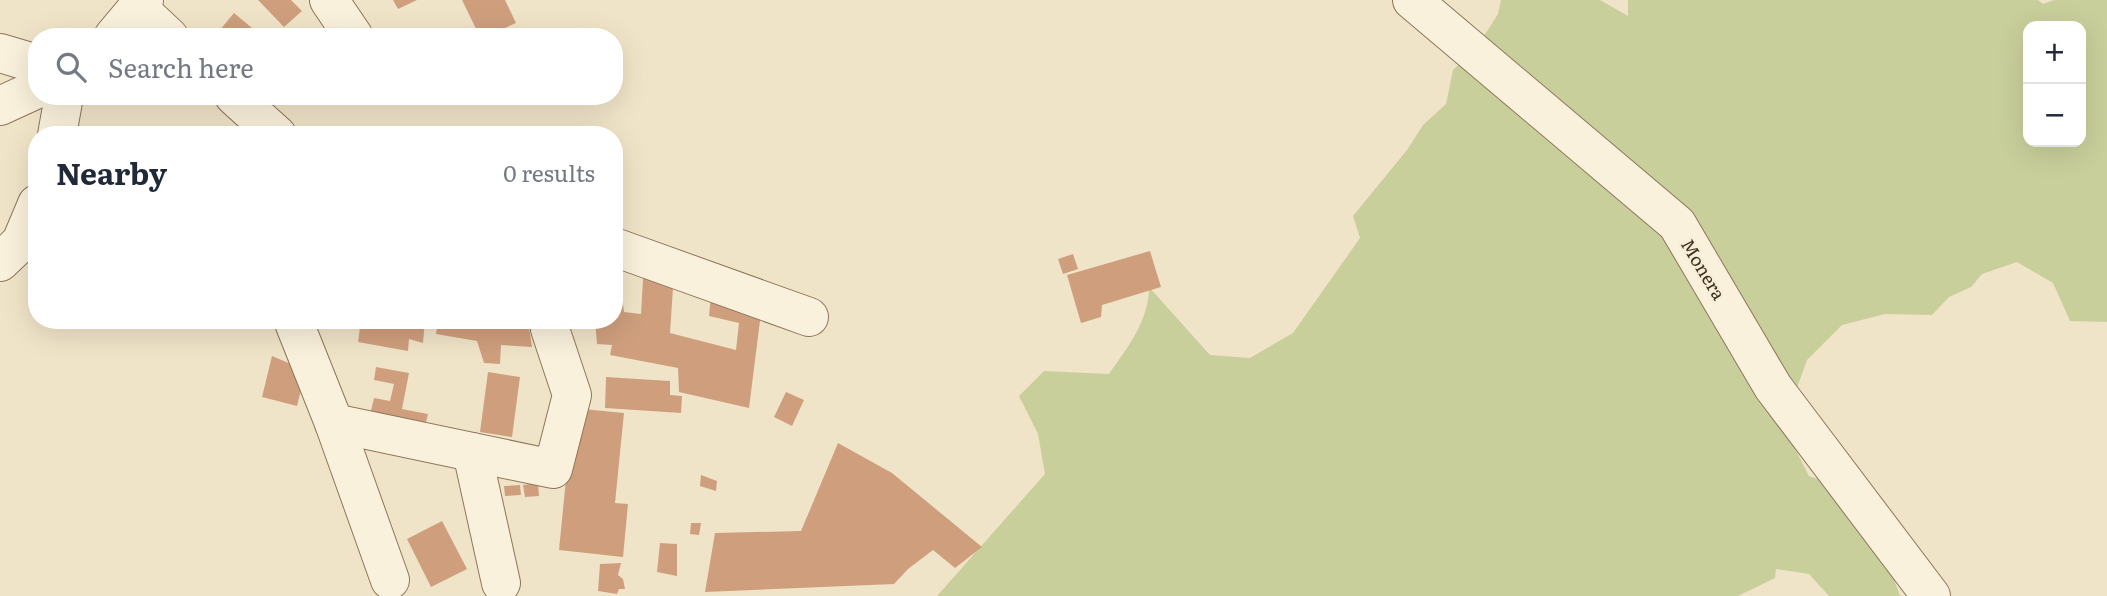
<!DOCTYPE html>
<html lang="en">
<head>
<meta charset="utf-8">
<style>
  body { margin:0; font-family:Literata,serif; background:#f2f2f3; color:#1f2937 }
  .controls { position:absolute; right:21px; top:21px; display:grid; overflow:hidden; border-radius:14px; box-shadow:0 7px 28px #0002 }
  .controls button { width:63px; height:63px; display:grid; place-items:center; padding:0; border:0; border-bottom:2px solid #e0e1e3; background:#fff; color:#1f2937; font:35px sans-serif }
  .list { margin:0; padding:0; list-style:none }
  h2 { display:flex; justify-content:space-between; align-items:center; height:91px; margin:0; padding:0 28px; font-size:30px }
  h2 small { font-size:23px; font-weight:400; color:#747a83 }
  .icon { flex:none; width:38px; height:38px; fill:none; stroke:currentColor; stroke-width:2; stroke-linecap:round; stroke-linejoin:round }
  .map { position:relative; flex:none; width:2107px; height:596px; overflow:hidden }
  .search { position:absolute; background:#fff; box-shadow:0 7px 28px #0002; left:28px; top:28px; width:595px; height:77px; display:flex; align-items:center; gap:18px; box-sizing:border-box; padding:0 24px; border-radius:28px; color:#747a83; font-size:26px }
  .panel { position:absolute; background:#fff; box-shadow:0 7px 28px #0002; left:28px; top:126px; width:595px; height:203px; border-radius:28px }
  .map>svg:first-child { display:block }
  .green { fill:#c9cf9b; fill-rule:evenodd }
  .building { fill:#cf9f7d }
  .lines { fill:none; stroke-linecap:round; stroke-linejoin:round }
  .minor-casing { stroke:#8d765c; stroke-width:40 }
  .minor { stroke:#faf1dc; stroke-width:38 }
  .labels { text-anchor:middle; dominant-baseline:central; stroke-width:5; stroke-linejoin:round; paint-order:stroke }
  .street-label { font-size:18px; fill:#3d2e20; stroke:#f7eed8 }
</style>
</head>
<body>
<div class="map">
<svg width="2107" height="596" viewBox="0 0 2107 596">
  <rect width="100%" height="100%" fill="#f0e4c8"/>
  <path class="green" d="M1501,0H1600L1628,16V0H2038L2043,4L2054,0H2107V322L2070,321L2053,283L2017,262L1982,274L1971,287L1949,297L1932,315L1885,314L1842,325L1807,360L1791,404V441L1809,476L1840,486L1890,568L1900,596H1829L1809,574L1776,569L1775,578L1738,596H937L1045,474L1038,434L1019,396L1044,371L1109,374C1127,348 1149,321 1149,287L1210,355L1250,358L1293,333L1360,238L1353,216L1407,150L1423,125L1446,104L1453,70L1479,44L1498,14ZM2028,26H2081V142H2028Z"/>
  <g class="building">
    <path d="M258,0H291L302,11L284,27Z"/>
    <path d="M393,0H417L398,9Z"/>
    <path d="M462,0H505L516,23L485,37H480Z"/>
    <path d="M234,13L257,32L253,37H214Z"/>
    <path d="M1150,251L1161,287L1102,305L1101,317L1081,323L1067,275Z"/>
    <path d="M1073,254L1078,269L1063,274L1058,259Z"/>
    <path d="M644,262L674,273L670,333L736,350L739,323L709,316L712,286L762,305L749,408L679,392L678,368L610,355L612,345L597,344L595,320H614V296H622L624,312L641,314Z"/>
    <path d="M361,320H425L423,343L409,339L408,351L358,342Z"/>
    <path d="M438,320H528L532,347L501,345L500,364L484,363L477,341L436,334Z"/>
    <path d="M272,356L298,367L301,390L297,406L262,397Z"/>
    <path d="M376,367L409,373L402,409L428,414L425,426L370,415L374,398L390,401L394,384L374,380Z"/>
    <path d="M488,372L520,377L512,437L480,432Z"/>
    <path d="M606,377L670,381V395L682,396L681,413L605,408Z"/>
    <path d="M786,392L804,400L792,426L774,417Z"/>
    <path d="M573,408L624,413L615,503L628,504L623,557L559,550Z"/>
    <path d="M838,443L892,473L982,547L955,568L933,550L908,569L894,584L705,592L715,533L801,531Z"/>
    <path d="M701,475L717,481L716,491L700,486Z"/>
    <path d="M538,483L539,496L525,497L523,485Z"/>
    <path d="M520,485L521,495L505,496L504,486Z"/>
    <path d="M442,521L467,569L431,587L407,539Z"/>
    <path d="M691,523H701L699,535L690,534Z"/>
    <path d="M660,543L677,544V576L657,572Z"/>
    <path d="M621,563L618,575L623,579L625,589H619L617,594L598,591L600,564Z"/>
  </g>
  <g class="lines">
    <g class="minor-casing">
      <g id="minor">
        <path d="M329,0L354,37"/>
        <path d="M1412,0L1677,224L1773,387L1931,596"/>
        <path d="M138,8L169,37"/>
        <path d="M113,37L144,0"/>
        <path d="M0,53L37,64"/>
        <path d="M234,96L277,135"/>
        <path d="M0,106L37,89"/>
        <path d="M57,135L64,96"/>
        <path d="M614,247L809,317"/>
        <path d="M0,262L21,242L37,204"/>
        <path d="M293,320L334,423L390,580"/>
        <path d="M334,423L553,469L572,395L550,329L552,320"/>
        <path d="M472,452L501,583"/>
      </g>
    </g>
    <use href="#minor" class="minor"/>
  </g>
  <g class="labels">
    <g class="street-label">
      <text transform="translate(1704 269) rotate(59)">Monera</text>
    </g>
  </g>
</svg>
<div class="controls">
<button>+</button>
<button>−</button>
</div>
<div class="search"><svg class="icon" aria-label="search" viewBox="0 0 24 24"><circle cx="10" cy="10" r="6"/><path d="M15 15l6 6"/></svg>Search here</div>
<section class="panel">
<h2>Nearby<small>0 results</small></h2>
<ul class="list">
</ul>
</section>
</div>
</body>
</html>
